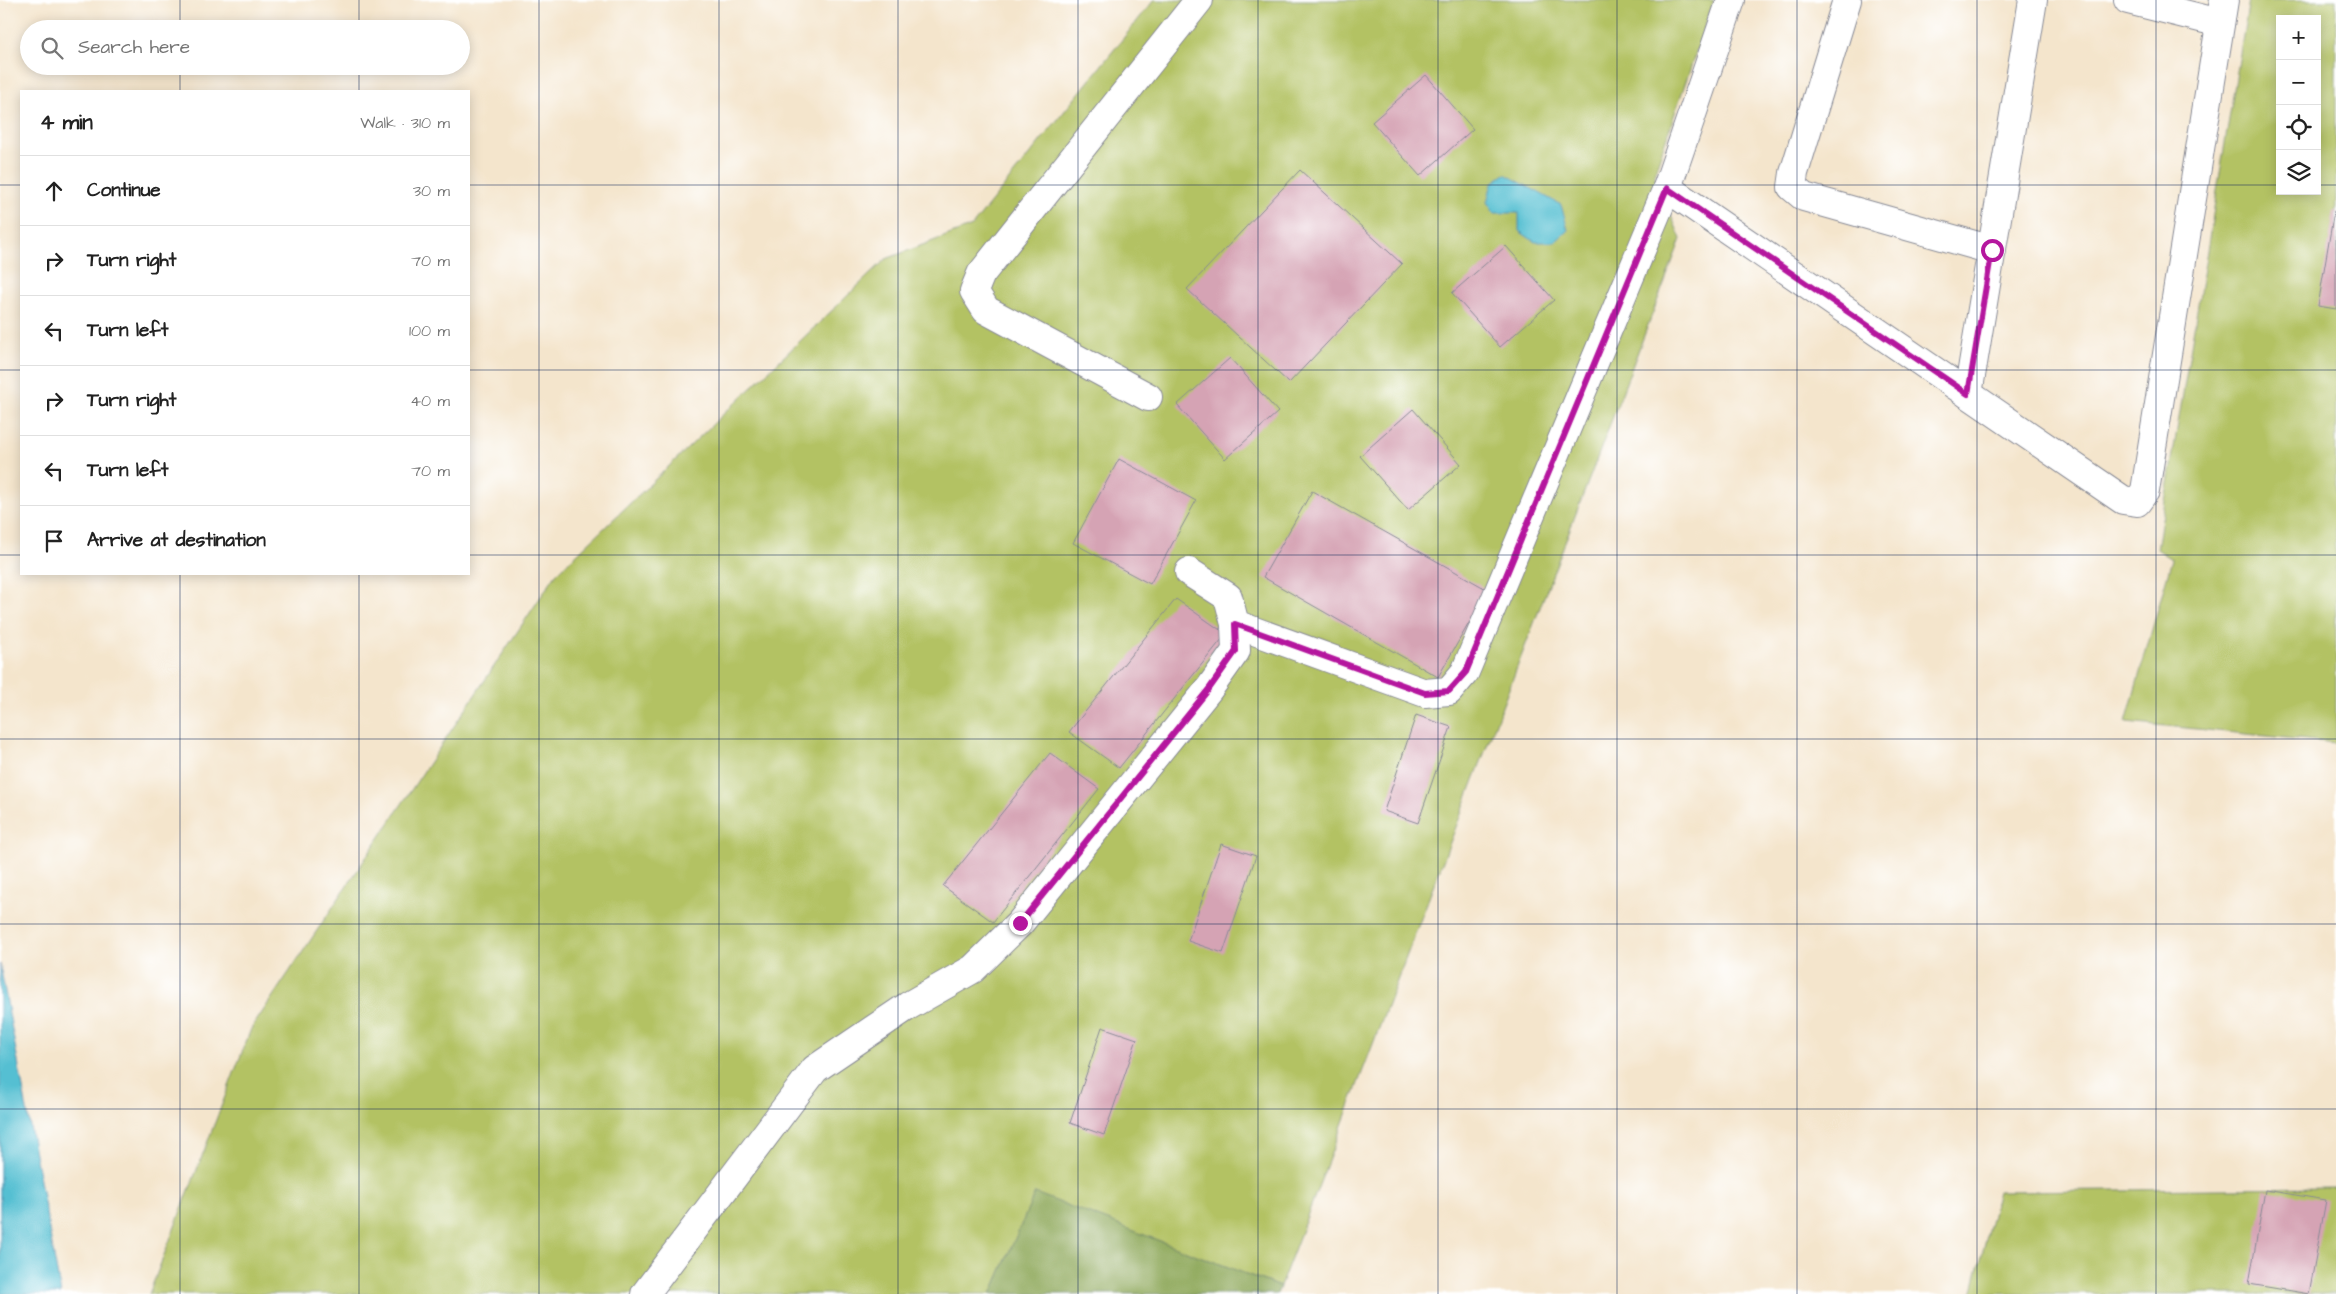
<!DOCTYPE html>
<html lang="en">
<head>
<meta charset="utf-8">
<style>
  body { margin:0; font-family:"Architects Daughter",sans-serif; background:#f6f6f6; color:#222 }
  .controls { position:absolute; right:15px; top:15px; display:grid; overflow:hidden; border-radius:0px; box-shadow:0 2px 12px #0003 }
  .controls button { width:45px; height:45px; display:grid; place-items:center; padding:0; border:0; border-bottom:1px solid #e0e0e0; background:#fff; color:#222; font:25px sans-serif }
  .stop { position:absolute; width:15px; height:15px; margin:-11px; border:4px solid #b5179e; border-radius:50%; background:#fff }
  .stop.end { background:#b5179e; border-color:#fff; box-shadow:0 1px 5px #0008 }
  .list { margin:0; padding:0; list-style:none }
  h2 { display:flex; justify-content:space-between; align-items:center; height:65px; margin:0; padding:0 20px; font-size:21px }
  h2 small { font-size:16px; font-weight:400; color:#767676 }
  .list li { display:grid; grid-template-columns:32px 1fr auto; gap:15px; align-items:center; box-sizing:border-box; height:70px; padding:0 20px; border-top:1px solid #e0e0e0 }
  .list b { display:block; font-size:19px; white-space:nowrap }
  .list em { font-size:16px; font-style:normal; color:#767676 }
  .icon { flex:none; width:28px; height:28px; fill:none; stroke:currentColor; stroke-width:2; stroke-linecap:round; stroke-linejoin:round }
  .map { position:relative; flex:none; width:2336px; height:1294px; overflow:hidden }
  .search { position:absolute; background:#fff; box-shadow:0 2px 12px #0003; left:20px; top:20px; width:450px; height:55px; display:flex; align-items:center; gap:12px; box-sizing:border-box; padding:0 18px; border-radius:28px; color:#767676; font-size:19px }
  .panel { position:absolute; background:#fff; box-shadow:0 2px 12px #0003; left:20px; top:90px; width:450px; height:485px; border-radius:0px }
  .map>svg:first-child { display:block }
  .green { fill:#b3c264; stroke:#677861; fill-rule:evenodd }
  .forest { fill:#8ea85a; stroke:#546c5c }
  .water { fill:#55bfd2; stroke:#387798 }
  .building { fill:#d5a3b4 }
  .lines { fill:none; stroke-linecap:round; stroke-linejoin:round }
  .minor-casing { stroke:#888a95; stroke-width:30 }
  .minor { stroke:#fff; stroke-width:28 }
  .route { stroke:#b5179e; stroke-width:6 }
  .grid { fill:none; stroke:#1b2f5e; stroke-width:1; stroke-opacity:0.55 }
</style>
</head>
<body>
<div class="map">
<svg width="2336" height="1294" viewBox="0 0 2336 1294">
  <rect width="100%" height="100%" fill="#fff"/>
  <filter id="ink" filterUnits="userSpaceOnUse"><feTurbulence type="fractalNoise" baseFrequency=".02" numOctaves="2"/><feDisplacementMap in="SourceGraphic" scale="10" xChannelSelector="R" yChannelSelector="G"/><feConvolveMatrix kernelMatrix="1 2 1 2 8 2 1 2 1" color-interpolation-filters="sRGB"/></filter>
  <filter id="wash" filterUnits="userSpaceOnUse"><feTurbulence type="fractalNoise" baseFrequency=".0096" numOctaves="4" result="noise"/><feDisplacementMap in="SourceGraphic" scale="20" xChannelSelector="R" yChannelSelector="G"/><feGaussianBlur stdDeviation="1.12" result="paint"/><feColorMatrix in="noise" values="0 0 0 0 0 0 0 0 0 0 0 0 0 0 0 0 0 1.4 0 .05"/><feComposite in="paint" operator="in"/></filter>
  <g filter="url(#wash)">
    <rect width="100%" height="100%" fill="#f4e5cc"/>
    <g class="green">
      <path d="M1154,0H1714L1654,174L1681,239L1280,1287L1035,1194L991,1294H149L251,1029L556,574L886,259L972,226Z"/>
      <path d="M2249,0H2336V743L2126,722L2172,559L2157,549ZM2280,19H2317V191H2280Z"/>
      <path d="M2336,1188V1294H1972L1998,1191Z"/>
    </g>
    <path class="forest" d="M1035,1193L1280,1287L1277,1294H991Z"/>
    <g class="water">
      <path d="M1505,174L1561,205L1568,230L1555,242H1535L1519,231V213H1494L1487,202L1492,183Z"/>
      <path d="M0,964L61,1294H0Z"/>
    </g>
    <g id="blocks">
      <g class="building">
        <path d="M1426,75L1473,129L1420,176L1372,122Z"/>
        <path d="M1300,170L1402,264L1289,383L1187,289Z"/>
        <path d="M2334,211H2336V309L2318,306Z"/>
        <path d="M1506,246L1554,300L1500,347L1452,293Z"/>
        <path d="M1230,358L1278,412L1225,459L1177,405Z"/>
        <path d="M1413,409L1461,464L1408,510L1360,456Z"/>
        <path d="M1119,459L1196,501L1150,584L1073,543Z"/>
        <path d="M1312,491L1488,590L1438,677L1263,577Z"/>
        <path d="M1176,599L1226,634L1119,768L1069,732Z"/>
        <path d="M1416,715L1451,727L1418,823L1384,811Z"/>
        <path d="M1050,753L1099,789L993,922L943,886Z"/>
        <path d="M1221,844L1256,856L1223,953L1188,941Z"/>
        <path d="M1102,1027L1137,1039L1104,1135L1070,1123Z"/>
        <path d="M2265,1190L2326,1200L2309,1294L2249,1284Z"/>
      </g>
    </g>
  </g>
  <g filter="url(#ink)">
    <use href="#blocks" fill-opacity="0" stroke="#888a95" stroke-width="1"/>
    <g class="lines">
      <g class="minor-casing">
        <g id="minor">
          <path d="M1847,0L1794,173L1792,187L1804,197L1992,250"/>
          <path d="M2128,0L2220,23"/>
          <path d="M1667,188L2123,500L2137,502L2145,491L2224,0"/>
          <path d="M1968,394L2033,0"/>
          <path d="M1148,397L986,310L974,291L981,274L1199,0"/>
          <path d="M1235,624L1425,693L1449,691L1465,672L1667,188L1731,0"/>
          <path d="M645,1294L815,1069L908,1006L973,969L1020,923L1209,689L1236,651L1235,624L1228,597L1189,572"/>
        </g>
      </g>
      <use href="#minor" class="minor"/>
    </g>
  </g>
  <g class="lines" filter="url(#ink)">
    <path class="route" d="M1020,923L1209,689L1236,651L1235,624L1425,693L1449,691L1466,672L1667,188L1968,394L1992,250"/>
  </g>
  <path class="grid" d="M180,0V29M359,0V29M539,0V1294M719,0V1294M898,0V1294M1078,0V1294M1258,0V1294M1438,0V1294M1617,0V1294M1797,0V1294M1977,0V1294M2156,0V1294M180,66V91M359,66V91M0,185H21M469,185H2280M2317,185H2336M0,370H21M469,370H2336M0,555H21M469,555H2336M180,574V1294M359,574V1294M0,739H2336M0,924H2336M0,1109H2336"/>
</svg>
<div class="controls">
<button>+</button>
<button>−</button>
<button><svg class="icon" aria-label="locate" viewBox="0 0 24 24"><circle cx="12" cy="12" r="6"/><path d="M12 2v4M12 18v4M2 12h4M18 12h4"/></svg></button>
<button><svg class="icon" aria-label="layers" viewBox="0 0 24 24"><path d="M12 4l9 5-9 5-9-5zM3 14l9 5 9-5"/></svg></button>
</div>
<div class="stop" style="left:1992px;top:250px"></div>
<div class="stop end" style="left:1020px;top:923px"></div>
<div class="search"><svg class="icon" aria-label="search" viewBox="0 0 24 24"><circle cx="10" cy="10" r="6"/><path d="M15 15l6 6"/></svg>Search here</div>
<section class="panel">
<h2>4 min<small>Walk · 310 m</small></h2>
<ul class="list">
<li><svg class="icon" aria-label="ahead" viewBox="0 0 24 24"><path d="M12 20V5M6 11l6-6 6 6"/></svg><div><b>Continue</b></div><em>30 m</em></li>
<li><svg class="icon" aria-label="right" viewBox="0 0 24 24"><path d="M7 20v-9h11M14 6l5 5-5 5"/></svg><div><b>Turn right</b></div><em>70 m</em></li>
<li><svg class="icon" aria-label="left" viewBox="0 0 24 24"><path d="M17 20v-9H6M10 6l-5 5 5 5"/></svg><div><b>Turn left</b></div><em>100 m</em></li>
<li><svg class="icon" aria-label="right" viewBox="0 0 24 24"><path d="M7 20v-9h11M14 6l5 5-5 5"/></svg><div><b>Turn right</b></div><em>40 m</em></li>
<li><svg class="icon" aria-label="left" viewBox="0 0 24 24"><path d="M17 20v-9H6M10 6l-5 5 5 5"/></svg><div><b>Turn left</b></div><em>70 m</em></li>
<li><svg class="icon" aria-label="arrive" viewBox="0 0 24 24"><path d="M6 21V4h12l-3 4 3 4H6"/></svg><div><b>Arrive at destination</b></div></li>
</ul>
</section>
</div>
</body>
</html>
